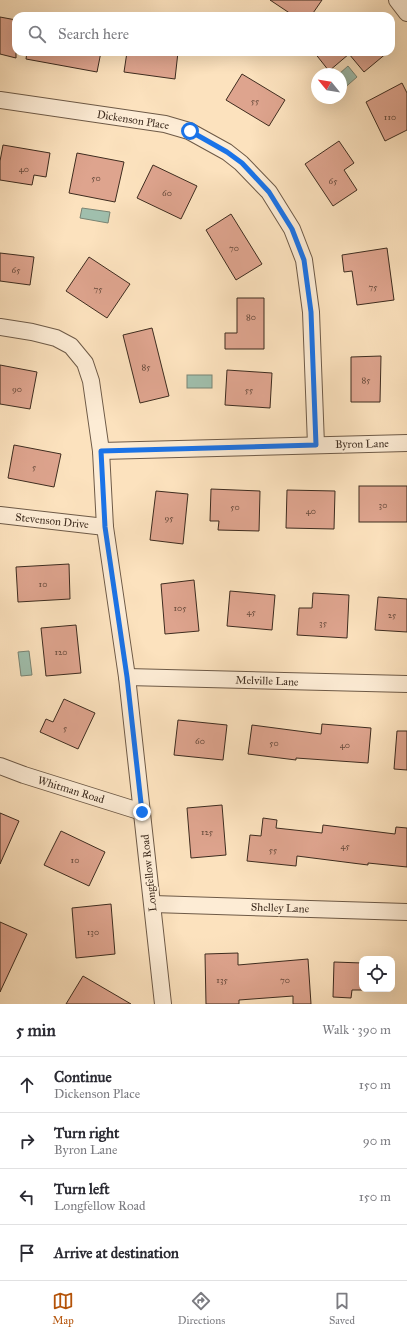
<!DOCTYPE html>
<html lang="en">
<head>
<meta charset="utf-8">
<style>
  body { margin:0; font-family:"IM FELL Great Primer",serif; background:#f7f7f7; color:#2b2b33 }
  .controls { position:absolute; right:12px; bottom:12px; display:grid; overflow:hidden; border-radius:8px; box-shadow:0 4px 16px #0002 }
  .controls button { width:36px; height:36px; display:grid; place-items:center; padding:0; border:0; border-bottom:1px solid #e1e1e2; background:#fff; color:#2b2b33; font:20px sans-serif }
  .compass { position:absolute; left:311px; top:68px; width:36px; height:36px; border-radius:50%; background:#fff; box-shadow:0 4px 16px #0002; rotate:300deg }
  .stop { position:absolute; width:12px; height:12px; margin:-9px; border:3px solid #1a73e8; border-radius:50%; background:#fff }
  .stop.end { background:#1a73e8; border-color:#fff; box-shadow:0 1px 4px #0008 }
  .list { margin:0; padding:0; list-style:none }
  h2 { display:flex; justify-content:space-between; align-items:center; height:52px; margin:0; padding:0 16px; font-size:17px }
  h2 small { font-size:13px; font-weight:400; color:#7c7c81 }
  .list li { display:grid; grid-template-columns:26px 1fr auto; gap:12px; align-items:center; box-sizing:border-box; height:56px; padding:0 16px; border-top:1px solid #e1e1e2 }
  .list b { display:block; font-size:15px; white-space:nowrap }
  .list p { margin:0; font-size:13px; white-space:nowrap; color:#7c7c81 }
  .list em { font-size:13px; font-style:normal; color:#7c7c81 }
  .icon { flex:none; width:22px; height:22px; fill:none; stroke:currentColor; stroke-width:2; stroke-linecap:round; stroke-linejoin:round }
  .map { position:relative; flex:none; width:407px; height:1004px; overflow:hidden }
  .search { position:absolute; background:#fff; box-shadow:0 4px 16px #0002; left:12px; right:12px; top:12px; height:44px; display:flex; align-items:center; gap:10px; box-sizing:border-box; padding:0 14px; border-radius:12px; color:#7c7c81; font-size:15px }
  .sheet { height:276px; background:#fff }
  nav { display:flex; justify-content:space-around; align-items:center; box-sizing:border-box; height:56px; border-top:1px solid #e1e1e2; background:#fff; font-size:11px; color:#7c7c81 }
  nav a { display:grid; justify-items:center; gap:2px }
  nav .on { color:#b45309 }
  .map>svg:first-child { display:block }
  .water { fill:#a0bfad; stroke:#798474 }
  .building { fill:#dea48e; stroke:#3e2c1f }
  .lines { fill:none; stroke-linecap:round; stroke-linejoin:round }
  .street-casing { stroke:#6e5a47; stroke-width:18 }
  .street { stroke:#fdecd5; stroke-width:16 }
  .route { stroke:#1a73e8; stroke-width:5 }
  .labels { text-anchor:middle; dominant-baseline:central; stroke-width:4; stroke-linejoin:round; paint-order:stroke }
  .number-label { font-size:9px; fill:#664a3b }
  .street-label { font-size:11px; fill:#3e2c1f; stroke:#fdecd5 }
</style>
</head>
<body>
<div class="map">
<svg width="407" height="1004" viewBox="0 0 407 1004">
  <rect width="100%" height="100%" fill="#fce2be"/>
  <filter id="stains"><feTurbulence type="fractalNoise" baseFrequency=".005" numOctaves="4"/><feColorMatrix values="0 0 0 0 .2 0 0 0 0 .09 0 0 0 0 .02 0 0 0 .5 -.17"/></filter>
  <radialGradient id="worn" r=".72"><stop offset=".6" stop-color="#630" stop-opacity="0"/><stop offset="1" stop-color="#630" stop-opacity=".3"/></radialGradient>
  <g class="water">
    <path d="M348,66L357,77L341,91V74H339Z"/>
    <path d="M82,208L110,212L108,223L80,218Z"/>
    <rect x="187" y="375" width="25" height="13"/>
    <path d="M29,651L32,675L21,676L18,652Z"/>
  </g>
  <g class="building">
    <path d="M270,0H322L311,16H294Z"/>
    <path d="M0,17L16,20V58L0,54Z"/>
    <path d="M27,52H101L97,72L26,59Z"/>
    <path d="M127,52H178L175,79L124,72Z"/>
    <path d="M314,52H388L364,72L349,54L329,71Z"/>
    <path d="M242,74L285,100L269,126L226,100Z"/>
    <path d="M402,83L407,93V130L385,141L366,102Z"/>
    <path d="M339,141L354,163L344,170L357,190L333,206L305,164Z"/>
    <path d="M3,145L50,153L46,177L34,175L32,185L0,180V161Z"/>
    <path d="M77,153L124,162L115,202L69,193Z"/>
    <path d="M153,165L197,186L181,219L137,198Z"/>
    <path d="M231,214L262,264L236,280L206,230Z"/>
    <path d="M387,248L394,300L357,305L352,271L344,272L342,255Z"/>
    <path d="M0,253L34,257L30,285L0,281Z"/>
    <path d="M89,257L130,284L107,318L66,291Z"/>
    <path d="M237,298H264V349H225V333H237Z"/>
    <path d="M152,328L169,396L140,403L123,335Z"/>
    <path d="M381,356L380,402H351V357Z"/>
    <path d="M0,365L37,372L30,409L0,404Z"/>
    <path d="M227,370L272,373L270,408L225,405Z"/>
    <path d="M14,445L61,454L54,487L8,478Z"/>
    <rect x="359" y="486" width="48" height="36"/>
    <path d="M211,489L260,491L259,531L218,530L219,521H210Z"/>
    <path d="M287,490L335,491L334,529L286,528Z"/>
    <path d="M156,491L188,494L183,544L150,540Z"/>
    <path d="M69,564L70,599L18,602L16,567Z"/>
    <path d="M194,580L199,631L165,634L161,584Z"/>
    <path d="M230,591L275,595L272,630L227,626Z"/>
    <path d="M313,593L349,595L347,638L297,635L299,608H312Z"/>
    <path d="M378,597L407,599V632L375,630Z"/>
    <path d="M76,625L81,673L46,676L41,628Z"/>
    <path d="M64,699L95,713L78,749L40,732L46,719L53,722Z"/>
    <path d="M178,720L227,725L223,760L174,755Z"/>
    <path d="M322,724L371,728L368,763L296,758V760L248,754L252,725L321,734Z"/>
    <path d="M397,731H407V770L394,769Z"/>
    <path d="M222,805L226,855L191,858L187,808Z"/>
    <path d="M0,813L19,821L0,864Z"/>
    <path d="M263,818L277,820L276,828L322,833L323,825L395,834L396,827L407,828V867L368,863V865L297,856L296,866L247,861L250,835L261,836Z"/>
    <path d="M61,831L105,852L89,886L44,865Z"/>
    <path d="M111,904L115,954L76,958L72,908Z"/>
    <path d="M0,922L27,934L0,992Z"/>
    <path d="M238,953V965L308,959L311,1004H293V996L239,1000V1004H206L205,954Z"/>
    <path d="M334,962L362,963V990H352L351,998L333,997Z"/>
    <path d="M83,976L131,1004H66Z"/>
  </g>
  <g class="lines">
    <g class="street-casing">
      <g id="street">
        <path d="M397,0L407,13"/>
        <path d="M0,100L165,124L189,131L227,152L241,163L269,192L292,229L304,260L311,312L316,445"/>
        <path d="M0,327L32,332L56,338L71,346L85,363L91,381L101,451L105,527L127,677L163,1004"/>
        <path d="M101,451L407,443"/>
        <path d="M0,515L105,527"/>
        <path d="M127,677L407,684"/>
        <path d="M0,766L24,775L142,812"/>
        <path d="M153,904L407,912"/>
      </g>
    </g>
    <use href="#street" class="street"/>
  </g>
  <g class="lines">
    <path class="route" d="M142,812L127,677L105,527L101,451L316,445L311,312L304,260L292,229L269,192L242,163L227,152L190,131"/>
  </g>
  <g class="labels">
    <g class="number-label">
      <text x="255" y="100">55</text>
      <text x="390" y="116">110</text>
      <text x="24" y="168">40</text>
      <text x="96" y="177">50</text>
      <text x="333" y="180">65</text>
      <text x="167" y="192">60</text>
      <text x="234" y="247">70</text>
      <text x="16" y="269">65</text>
      <text x="373" y="286">75</text>
      <text x="98" y="288">75</text>
      <text x="251" y="316">80</text>
      <text x="146" y="366">85</text>
      <text x="366" y="379">85</text>
      <text x="17" y="388">90</text>
      <text x="249" y="389">55</text>
      <text x="34" y="466">5</text>
      <text x="383" y="504">30</text>
      <text x="235" y="506">50</text>
      <text x="311" y="510">40</text>
      <text x="169" y="517">95</text>
      <text x="43" y="583">10</text>
      <text x="180" y="607">105</text>
      <text x="251" y="611">45</text>
      <text x="392" y="614">25</text>
      <text x="323" y="622">35</text>
      <text x="61" y="651">120</text>
      <text x="65" y="727">5</text>
      <text x="200" y="740">60</text>
      <text x="274" y="742">50</text>
      <text x="345" y="744">40</text>
      <text x="207" y="831">125</text>
      <text x="345" y="845">45</text>
      <text x="273" y="849">55</text>
      <text x="75" y="859">10</text>
      <text x="93" y="931">130</text>
      <text x="222" y="979">135</text>
      <text x="285" y="979">70</text>
    </g>
    <g class="street-label">
      <text transform="translate(133 120) rotate(9)">Dickenson Place</text>
      <text transform="translate(362 444) rotate(-1)">Byron Lane</text>
      <text transform="translate(52 521) rotate(6)">Stevenson Drive</text>
      <text transform="translate(267 681) rotate(2)">Melville Lane</text>
      <text transform="translate(71 790) rotate(17)">Whitman Road</text>
      <text transform="translate(149 873) rotate(-96)">Longfellow Road</text>
      <text transform="translate(280 908) rotate(2)">Shelley Lane</text>
    </g>
  </g>
  <rect width="100%" height="100%" filter="url(#stains)"/>
  <rect width="100%" height="100%" fill="url(#worn)"/>
</svg>
<div class="controls">
<button><svg class="icon" aria-label="locate" viewBox="0 0 24 24"><circle cx="12" cy="12" r="6"/><path d="M12 2v4M12 18v4M2 12h4M18 12h4"/></svg></button>
</div>
<svg class="compass" viewBox="-18 -18 36 36"><path d="M0-13l5 13h-10z" fill="#e53935"/><path d="M0 13l5-13h-10z" fill="#7c7c81"/></svg>
<div class="stop" style="left:190px;top:131px"></div>
<div class="stop end" style="left:142px;top:812px"></div>
<div class="search"><svg class="icon" aria-label="search" viewBox="0 0 24 24"><circle cx="10" cy="10" r="6"/><path d="M15 15l6 6"/></svg>Search here</div>
</div>
<section class="sheet">
<h2>5 min<small>Walk · 390 m</small></h2>
<ul class="list">
<li><svg class="icon" aria-label="ahead" viewBox="0 0 24 24"><path d="M12 20V5M6 11l6-6 6 6"/></svg><div><b>Continue</b><p>Dickenson Place</p></div><em>150 m</em></li>
<li><svg class="icon" aria-label="right" viewBox="0 0 24 24"><path d="M7 20v-9h11M14 6l5 5-5 5"/></svg><div><b>Turn right</b><p>Byron Lane</p></div><em>90 m</em></li>
<li><svg class="icon" aria-label="left" viewBox="0 0 24 24"><path d="M17 20v-9H6M10 6l-5 5 5 5"/></svg><div><b>Turn left</b><p>Longfellow Road</p></div><em>150 m</em></li>
<li><svg class="icon" aria-label="arrive" viewBox="0 0 24 24"><path d="M6 21V4h12l-3 4 3 4H6"/></svg><div><b>Arrive at destination</b></div></li>
</ul>
</section>
<nav>
<a class="on"><svg class="icon" aria-label="map" viewBox="0 0 24 24"><path d="M3 6l6-2 6 2 6-2v14l-6 2-6-2-6 2zM9 4v14M15 6v14"/></svg>Map</a>
<a><svg class="icon" aria-label="directions" viewBox="0 0 24 24"><path d="M12 3l9 9-9 9-9-9zM9 14v-3h6M13 9l2 2-2 2"/></svg>Directions</a>
<a><svg class="icon" aria-label="saved" viewBox="0 0 24 24"><path d="M7 4h10v16l-5-4-5 4z"/></svg>Saved</a>
</nav>
</body>
</html>
